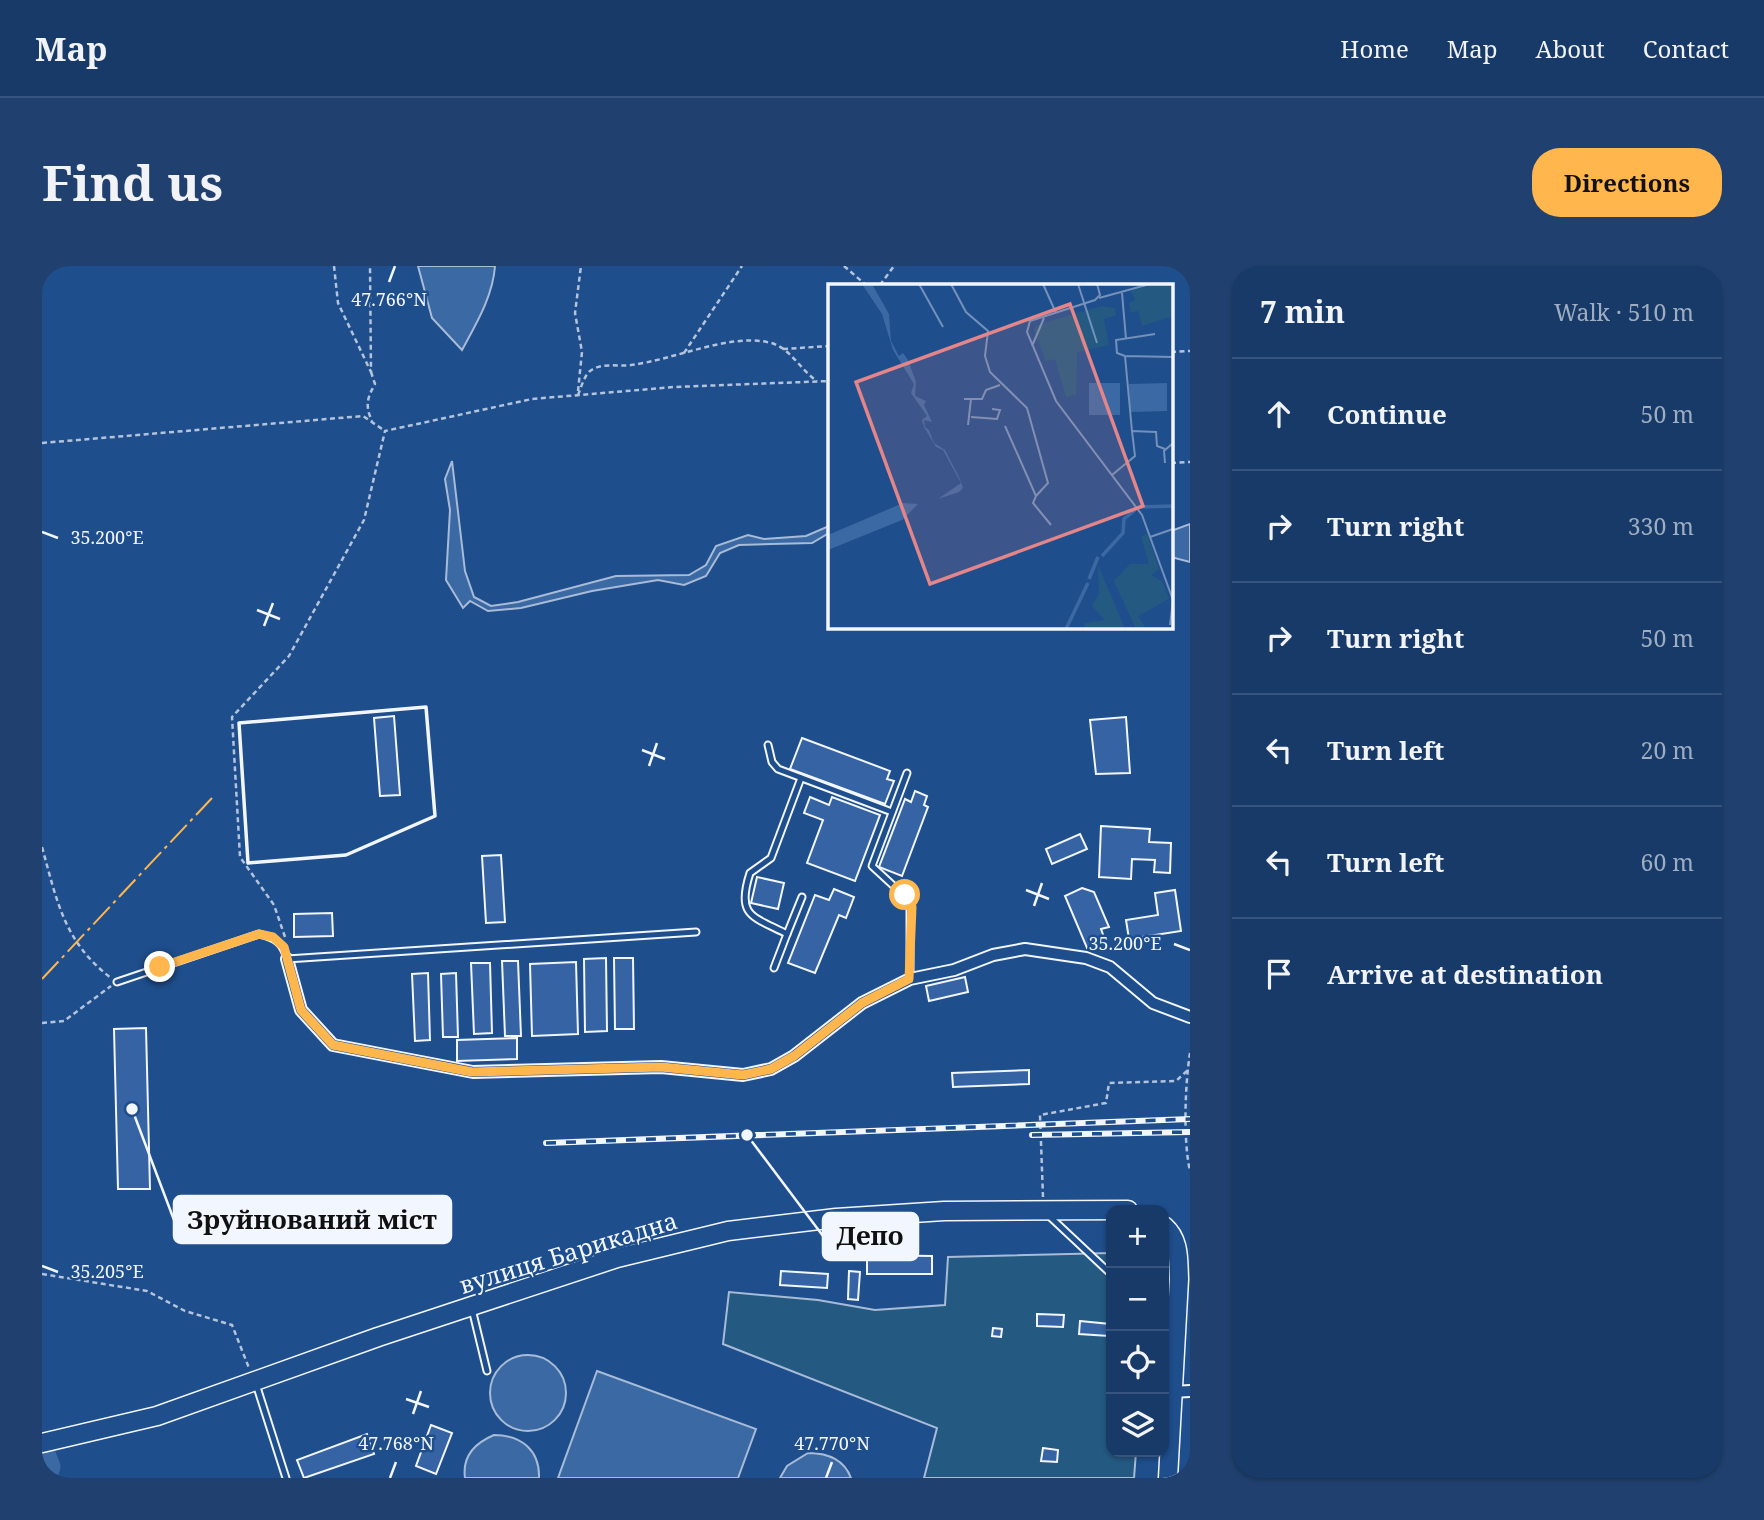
<!DOCTYPE html>
<html lang="en">
<head>
<meta charset="utf-8">
<style>
  body { margin:0; font-family:"Noto Serif",serif; background:#20416f; color:#f1f3f6 }
  .controls { position:absolute; right:21px; bottom:21px; display:grid; overflow:hidden; border-radius:14px; box-shadow:0 2px 5px #0004 }
  .controls button { width:63px; height:63px; display:grid; place-items:center; padding:0; border:0; border-bottom:2px solid #36547d; background:#173a69; color:#f1f3f6; font:35px sans-serif }
  .stop { position:absolute; width:21px; height:21px; margin:-16px; border:5px solid #ffb74d; border-radius:50%; background:#fff }
  .stop.end { background:#ffb74d; border-color:#fff; box-shadow:0 2px 7px #0008 }
  .list { margin:0; padding:0; list-style:none }
  h2 { display:flex; justify-content:space-between; align-items:center; height:91px; margin:0; padding:0 28px; font-size:30px }
  h2 small { font-size:23px; font-weight:400; color:#9eadc0 }
  .list li { display:grid; grid-template-columns:46px 1fr auto; gap:21px; align-items:center; box-sizing:border-box; height:112px; padding:0 28px; border-top:2px solid #36547d }
  .list b { display:block; font-size:26px; white-space:nowrap }
  .list em { font-size:23px; font-style:normal; color:#9eadc0 }
  .icon { flex:none; width:38px; height:38px; fill:none; stroke:currentColor; stroke-width:2; stroke-linecap:round; stroke-linejoin:round }
  .map { position:relative; flex:none; width:1148px; height:1212px; overflow:hidden; border-radius:28px }
  header { display:flex; align-items:center; gap:42px; box-sizing:border-box; height:98px; padding:0 35px; background:#173a69; border-bottom:2px solid #36547d }
  header strong { font-size:33px }
  nav { display:flex; gap:38px; margin-inline-start:auto; font-size:24px }
  .intro { display:flex; align-items:center; justify-content:space-between; box-sizing:border-box; height:168px; padding:0 42px }
  h1 { margin:0; font-size:49px }
  .button { padding:18px 32px; border-radius:28px; background:#ffb74d; color:#111; font-size:24px; font-weight:700 }
  main { display:flex; gap:42px; padding:0 42px }
  aside { flex:1; background:#173a69; border-radius:28px; box-shadow:0 2px 5px #0004 }
  .map>svg:first-child { display:block }
  .green { fill:#245a82; stroke:#a8bbd7; stroke-width:2 }
  .water { fill:#3b69a3; stroke:#a8bbd7; stroke-width:2 }
  .lines { fill:none; stroke-linecap:round; stroke-linejoin:round }
  .river { stroke:#3b69a3; stroke-width:23 }
  .building { fill:#3563a3; stroke:#f2f6ff; stroke-width:2 }
  .service-casing { stroke:#f2f6ff; stroke-width:9 }
  .minor-casing { stroke:#f2f6ff; stroke-width:14 }
  .primary-casing { stroke:#f2f6ff; stroke-width:21 }
  .path { stroke:#b3c4dc; stroke-width:2.5; stroke-dasharray:5 3.5; stroke-linecap:butt }
  .service { stroke:#1f4e8c; stroke-width:5 }
  .minor { stroke:#1f4e8c; stroke-width:10 }
  .primary { stroke:#1f4e8c; stroke-width:18 }
  .rail-casing { stroke:#f2f6ff; stroke-width:6 }
  .rail { stroke:#1f4e8c; stroke-width:3.5; stroke-dasharray:10; stroke-linecap:butt }
  .wall { stroke:#f2f6ff; stroke-width:3.5 }
  .power { stroke:#ffb74d; stroke-width:2; stroke-dasharray:24 5 3.5 5; stroke-linecap:butt }
  .route { stroke:#ffb74d; stroke-width:9 }
  .ticks { fill:none; stroke:#f2f6ff; stroke-width:2.5 }
  .labels { text-anchor:middle; dominant-baseline:central; stroke-width:5; stroke-linejoin:round; paint-order:stroke }
  .street-label { font-size:24px; fill:#f2f6ff; stroke:#1f4e8c }
  .inset-river { fill:none; stroke:#3b69a3; stroke-width:3.5 }
  .inset-road { fill:none; stroke:#7391ba; stroke-width:2 }
  .view { fill:#e38589; fill-opacity:0.15; stroke:#e38589; stroke-width:3.5 }
  .inset-edge { fill:none; stroke:#f2f6ff; stroke-width:3.5 }
  .ticks-label { font-size:18px; text-anchor:middle; fill:#f2f6ff; stroke:#1f4e8c; stroke-width:5; stroke-linejoin:round; paint-order:stroke }
  .leader { fill:none; stroke:#f2f6ff; stroke-width:2.5 }
  .callout-dot { fill:#f2f6ff; stroke:#1f4e8c; stroke-width:2.5 }
  .callout { fill:#f2f6ff; stroke:#f2f6ff; stroke-width:2.5 }
  .callout-label { font-size:26px; text-anchor:middle; font-weight:bold; fill:#111 }
</style>
</head>
<body>
<header>
<strong>Map</strong>
<nav><a>Home</a><a>Map</a><a>About</a><a>Contact</a></nav>
</header>
<div class="intro"><h1>Find us</h1><a class="button">Directions</a></div>
<main>
<div class="map">
<svg width="1148" height="1212" viewBox="0 0 1148 1212">
  <rect width="100%" height="100%" fill="#1f4e8c"/>
  <path class="green" d="M1069,987V1186H1094L1092,1212H882L895,1162L681,1078L687,1026L776,1034L833,1044L903,1039L906,991Z"/>
  <g class="water">
    <path d="M376,0H453C451,30 434,58 420,84L390,52Z"/>
    <path d="M410,195L423,305L432,331L449,340L476,336L574,310L647,309L664,299L674,280L706,269L722,273L764,270L787,260V267L770,277L697,279L678,287L664,310L642,319L616,314L550,325L479,342L446,345L428,335L421,342L404,314L408,244L403,213Z"/>
    <path d="M1148,258V296L1129,291V265Z"/>
    <circle cx="486" cy="1127" r="38"/>
    <path d="M555,1105L714,1163L696,1212H516Z"/>
    <path d="M452,1169C479,1169 498,1184 497,1212H423C420,1190 433,1177 452,1169Z"/>
    <path d="M766,1187C786,1187 802,1193 809,1212H738L745,1200Z"/>
  </g>
  <g class="lines">
    <path class="river" d="M2,1212L7,1201L2,1188"/>
  </g>
  <g class="building">
    <path d="M352,450L358,529L338,530L332,452Z"/>
    <path d="M1084,451L1088,507L1054,508L1048,454Z"/>
    <path d="M760,472L848,505L845,513L852,515L843,538L748,503Z"/>
    <path d="M873,525L885,530L882,539L886,541L860,610L837,601L863,533L869,536Z"/>
    <path d="M768,531L787,539L790,531L838,549L813,615L765,597L781,554L762,547Z"/>
    <path d="M1059,560L1108,563L1107,576L1129,577L1128,607L1112,606L1113,594L1090,593L1089,613L1057,611Z"/>
    <path d="M1038,568L1045,583L1010,598L1004,583Z"/>
    <path d="M459,589L463,656L444,657L440,590Z"/>
    <path d="M715,611L742,617L736,643L709,637Z"/>
    <path d="M1040,622L1052,626L1067,661L1059,663L1063,674L1045,682L1023,630Z"/>
    <path d="M792,623L812,631L804,652L797,649L773,707L746,697L773,629L787,634Z"/>
    <path d="M1133,624L1139,665L1087,673L1084,654L1116,649L1113,627Z"/>
    <path d="M290,647L291,670L252,671V648Z"/>
    <path d="M564,692L565,765L543,766L542,693Z"/>
    <path d="M572,692H591L592,763H573Z"/>
    <path d="M460,695H476L479,770H463Z"/>
    <path d="M534,696L536,768L490,770L488,698Z"/>
    <path d="M429,697H448L450,767L432,768Z"/>
    <path d="M386,707L388,774L373,775L370,708Z"/>
    <path d="M414,707L416,771H401L399,708Z"/>
    <path d="M923,711L926,726L887,735L884,720Z"/>
    <path d="M104,762L108,923H76L72,763Z"/>
    <path d="M475,772V793L415,795V774Z"/>
    <path d="M987,804V818L911,821L910,807Z"/>
    <path d="M825,989L890,990V1008H825Z"/>
    <path d="M739,1005L786,1008L785,1022L738,1019Z"/>
    <path d="M807,1005L818,1006L816,1034L806,1033Z"/>
    <path d="M995,1048L1022,1049L1021,1061L995,1060Z"/>
    <path d="M1038,1055L1068,1058L1067,1070L1037,1068Z"/>
    <path d="M951,1062L960,1063L959,1071L950,1070Z"/>
    <path d="M389,1159L410,1167L394,1208L374,1200Z"/>
    <path d="M325,1168L332,1188L262,1212L255,1194Z"/>
    <path d="M1001,1182L1016,1184L1015,1196L999,1195Z"/>
  </g>
  <g class="lines">
    <g class="service-casing">
      <g id="service">
        <path d="M726,479L730,496L736,503L850,546"/>
        <path d="M865,507L830,600L868,635V713"/>
        <path d="M759,512L729,592L708,607C694,650 710,650 745,668L760,631"/>
        <path d="M732,702L745,668"/>
        <path d="M75,716L217,668C233,672 241,676 245,693L654,666"/>
        <path d="M1005,948L1069,1008"/>
        <path d="M430,1043L445,1105"/>
        <path d="M214,1118L244,1212"/>
      </g>
    </g>
    <g class="minor-casing">
      <g id="minor">
        <path d="M245,693L259,744L291,779L431,806L619,801L701,809L729,803L752,790L820,737L868,713L912,704L951,689L983,683L1044,692L1068,701L1111,737L1148,751"/>
        <path d="M1130,1126L1148,1125"/>
      </g>
    </g>
    <g class="primary-casing">
      <g id="primary">
        <path d="M1122,960C1138,974 1136,993 1137,1013L1126,1212"/>
        <path d="M0,1177L115,1150L336,1071L575,992L686,965L794,952L902,945L1086,944"/>
      </g>
    </g>
    <g class="path">
      <path d="M292,0L296,37L329,106L328,0"/>
      <path d="M802,0L824,19"/>
      <path d="M838,19L852,0"/>
      <path d="M741,83L788,80"/>
      <path d="M1129,86L1148,85"/>
      <path d="M642,87L700,0"/>
      <path d="M329,106L333,118C325,132 323,140 330,155"/>
      <path d="M536,125L540,86L533,47L539,0"/>
      <path d="M536,129C539,122 542,110 548,105C561,96 574,101 589,99C631,94 685,68 725,76C748,80 757,103 775,115"/>
      <path d="M0,177L321,150L343,165"/>
      <path d="M1129,197L1148,196"/>
      <path d="M0,581C15,635 22,676 69,712"/>
      <path d="M243,671L232,639L198,591L190,451L247,390L322,254L343,165L490,133L632,121L788,115"/>
      <path d="M0,757L22,755L69,720"/>
      <path d="M1148,787C1143,818 1141,875 1148,905"/>
      <path d="M1001,931L998,849L1064,837L1067,817L1134,815L1146,804"/>
      <path d="M0,1008L105,1025L143,1045L190,1059L207,1102"/>
    </g>
    <use href="#service" class="service"/>
    <use href="#minor" class="minor"/>
    <use href="#primary" class="primary"/>
    <g class="rail-casing">
      <g id="rail">
        <path d="M990,869L1148,866"/>
        <path d="M504,877L1148,853"/>
      </g>
    </g>
    <use href="#rail" class="rail"/>
    <path class="wall" d="M384,441L393,550L304,589L206,597L197,457Z"/>
    <path class="power" d="M0,713L170,532"/>
  </g>
  <g class="lines">
    <path class="route" d="M118,701L217,668L231,671L242,681L259,744L291,779L430,806L619,801L701,809L729,803L752,790L820,737L867,713L870,641L863,629"/>
  </g>
  <path class="ticks" d="M347,16L353,0M0,266L16,272M215,344L238,353M222,360L231,337M600,484L623,493M607,500L615,477M984,624L1007,633M992,640L1000,617M1132,678L1148,684M0,1000L16,1006M364,1133L387,1141M371,1148L379,1125M348,1212L354,1196M784,1212L790,1196"/>
  <g class="labels">
    <g class="street-label">
      <text transform="translate(526 986) rotate(-17)">вулиця Барикадна</text>
    </g>
  </g>
  <g transform="translate(786 18)">
    <rect width="345" height="345" fill="#1f4e8c"/>
    <path d="M328,0H345V32L314,42L310,27L303,28L301,19L307,16L303,7ZM273,22L287,24L288,31L276,35L281,61L249,68L248,111L238,113L227,75L218,77L206,46L209,41ZM319,250L331,285L323,291L334,297L341,315L310,332L318,345H308L286,297L302,280H321L313,253ZM270,281L297,345H257L256,339L277,336L264,322L271,310Z" fill="#245a82"/>
    <path d="M34,0H44L61,30L63,57L71,72L75,69L80,76L88,98L87,112L98,117L96,121L104,138L96,136L97,143L101,146L106,159L117,166L131,193L135,204L131,208L110,215L133,199L115,166L108,163L96,143L94,136L99,132L83,109L86,100L65,66L54,30ZM261,99H292V131H261ZM339,99V127L302,128L301,100ZM75,219L90,220L74,236L0,266V251Z" fill="#3b69a3"/>
    <path class="inset-river" d="M311,223L345,222M274,272L295,249L296,235L307,226M261,295L270,273M238,345L260,299"/>
    <path class="inset-road" d="M91,0L115,43M123,0L138,28L160,47L157,72L162,88L199,124L220,199L208,212M215,0L228,29M250,0L269,59M269,0L272,11L267,16L202,37L199,48L228,117L314,231L345,316M294,9L298,55M271,14L322,0M204,62L216,34M297,72L289,69L288,56L327,50M136,115H154L158,106L172,101M143,133L169,135L172,126L164,125M140,141L143,115M177,142L208,212L205,219L223,241M304,147L297,72L345,73M337,179L336,167L345,159M284,191L307,172L304,147L328,148L329,162L337,165M322,253L345,245M342,341L345,316"/>
    <path class="view" d="M242,20L315,222L102,300L28,98Z"/>
    <rect width="345" height="345" class="inset-edge"/>
  </g>
  <g class="ticks-label">
    <text x="347" y="40">47.766°N</text>
    <text x="65" y="278">35.200°E</text>
    <text x="1083" y="684">35.200°E</text>
    <text x="65" y="1012">35.205°E</text>
    <text x="354" y="1184">47.768°N</text>
    <text x="790" y="1184">47.770°N</text>
  </g>
  <path class="leader" d="M90 843L132 954M705 869L781 970"/>
  <g class="callout-dot">
    <circle cx="90" cy="843" r="7"/>
    <circle cx="705" cy="869" r="7"/>
  </g>
  <g class="callout">
    <rect x="132" y="930" width="277" height="47" rx="7"/>
    <rect x="781" y="947" width="95" height="47" rx="7"/>
  </g>
  <g class="callout-label">
    <text x="270" y="963">Зруйнований міст</text>
    <text x="828" y="979">Депо</text>
  </g>
</svg>
<div class="controls">
<button>+</button>
<button>−</button>
<button><svg class="icon" aria-label="locate" viewBox="0 0 24 24"><circle cx="12" cy="12" r="6"/><path d="M12 2v4M12 18v4M2 12h4M18 12h4"/></svg></button>
<button><svg class="icon" aria-label="layers" viewBox="0 0 24 24"><path d="M12 4l9 5-9 5-9-5zM3 14l9 5 9-5"/></svg></button>
</div>
<div class="stop" style="left:863px;top:629px"></div>
<div class="stop end" style="left:118px;top:701px"></div>
</div>
<aside>
<h2>7 min<small>Walk · 510 m</small></h2>
<ul class="list">
<li><svg class="icon" aria-label="ahead" viewBox="0 0 24 24"><path d="M12 20V5M6 11l6-6 6 6"/></svg><div><b>Continue</b></div><em>50 m</em></li>
<li><svg class="icon" aria-label="right" viewBox="0 0 24 24"><path d="M7 20v-9h11M14 6l5 5-5 5"/></svg><div><b>Turn right</b></div><em>330 m</em></li>
<li><svg class="icon" aria-label="right" viewBox="0 0 24 24"><path d="M7 20v-9h11M14 6l5 5-5 5"/></svg><div><b>Turn right</b></div><em>50 m</em></li>
<li><svg class="icon" aria-label="left" viewBox="0 0 24 24"><path d="M17 20v-9H6M10 6l-5 5 5 5"/></svg><div><b>Turn left</b></div><em>20 m</em></li>
<li><svg class="icon" aria-label="left" viewBox="0 0 24 24"><path d="M17 20v-9H6M10 6l-5 5 5 5"/></svg><div><b>Turn left</b></div><em>60 m</em></li>
<li><svg class="icon" aria-label="arrive" viewBox="0 0 24 24"><path d="M6 21V4h12l-3 4 3 4H6"/></svg><div><b>Arrive at destination</b></div></li>
</ul>
</aside>
</main>
</body>
</html>
